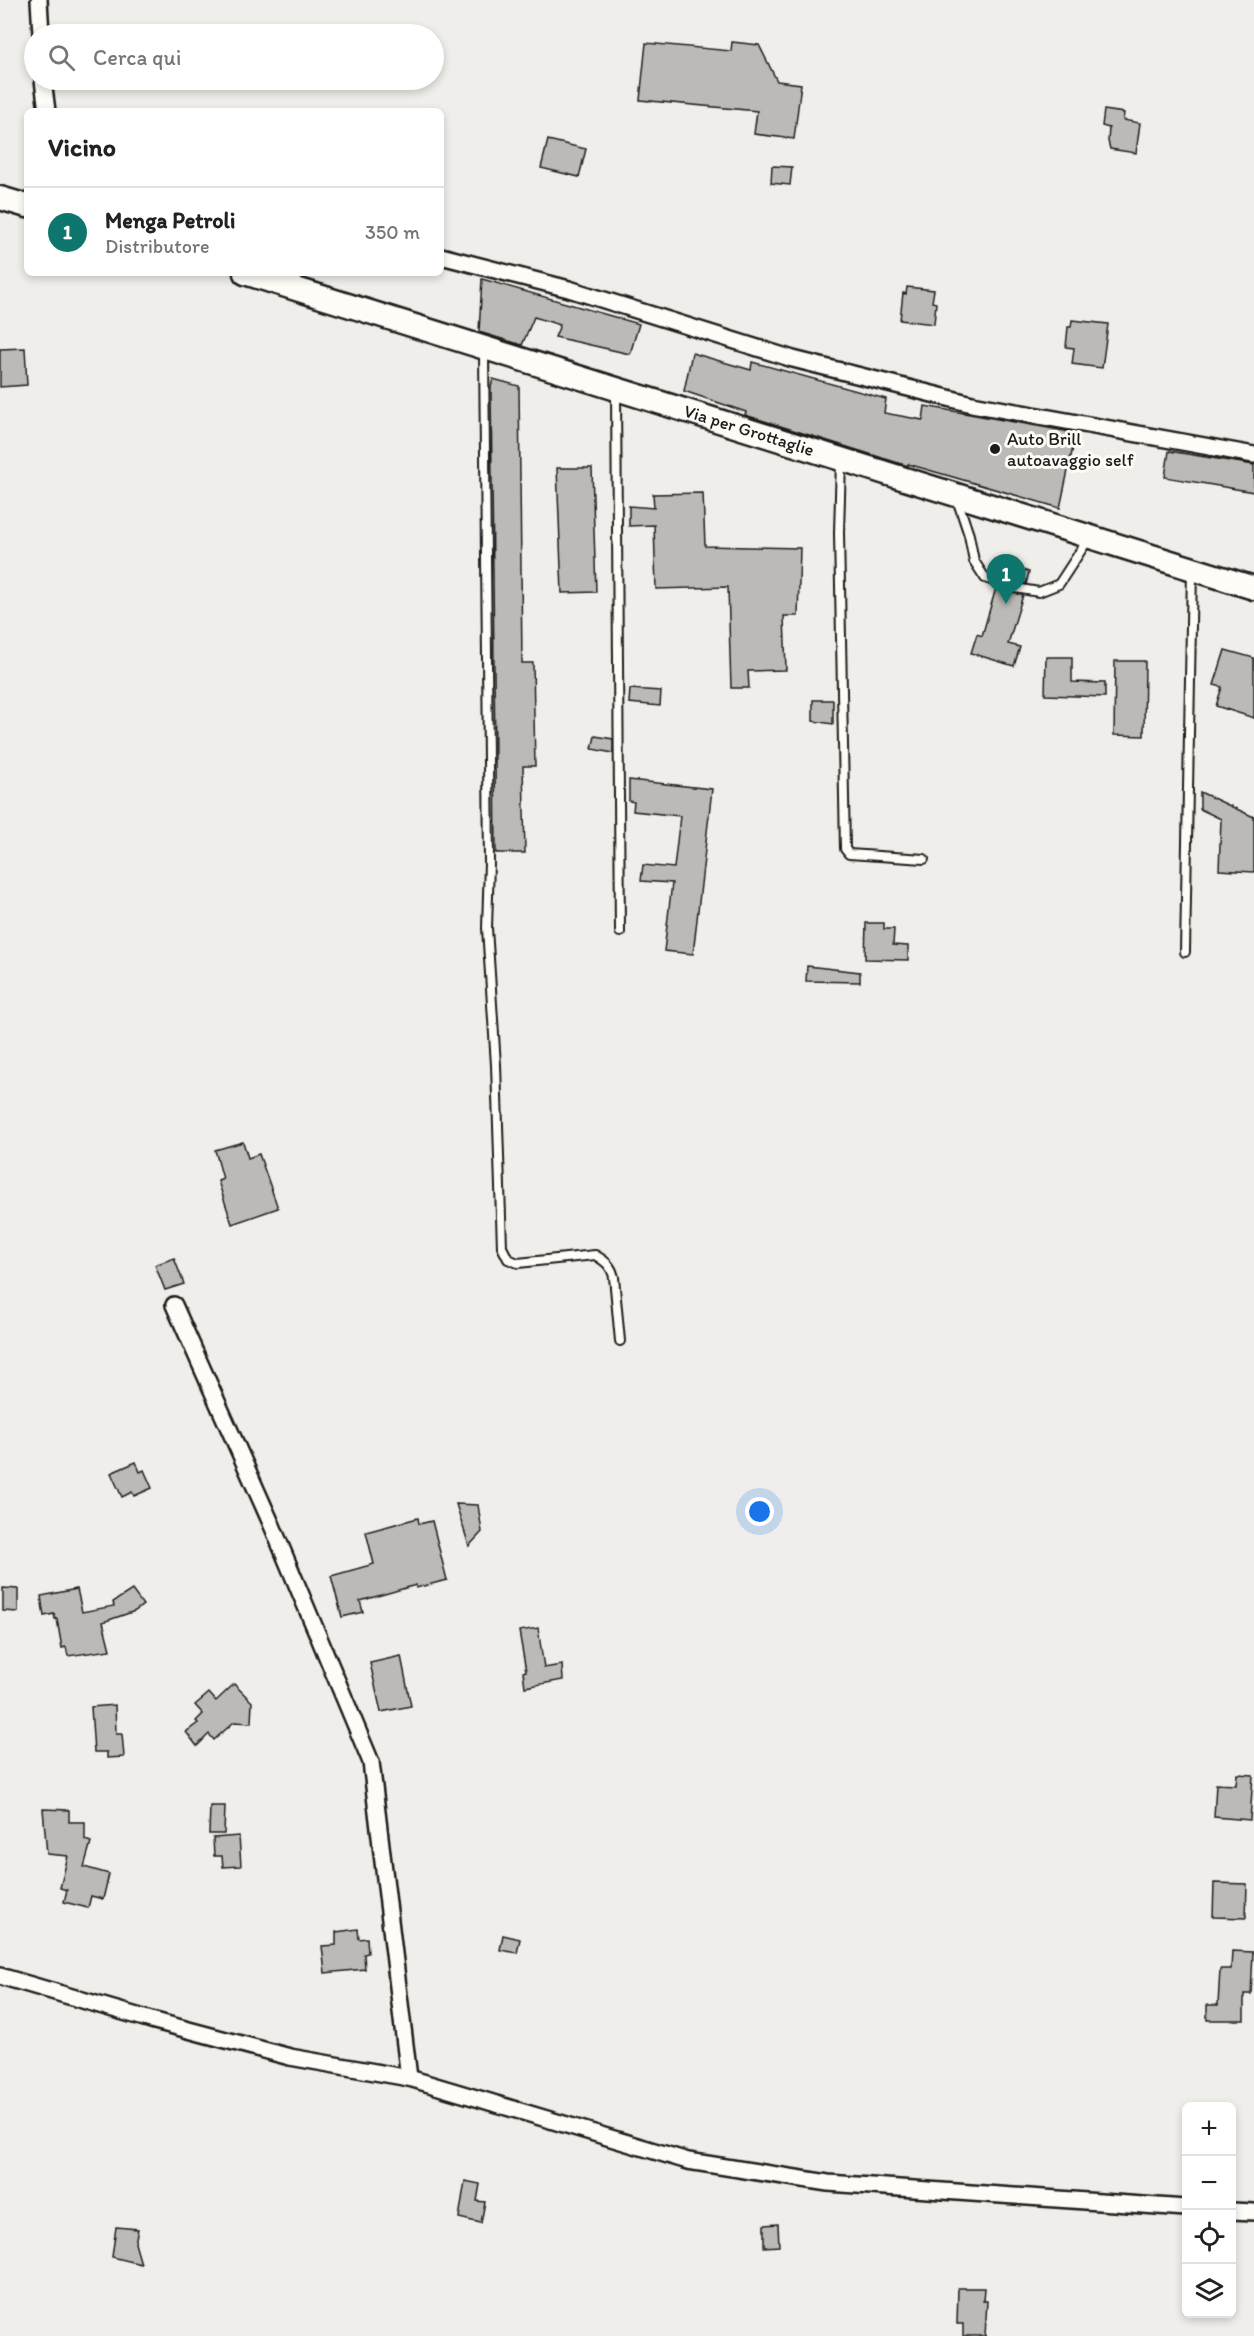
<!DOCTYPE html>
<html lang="it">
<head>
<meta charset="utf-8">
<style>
  body { margin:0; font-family:Itim,sans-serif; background:#f2f2f2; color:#222 }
  .controls { position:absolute; right:18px; bottom:18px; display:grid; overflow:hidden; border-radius:9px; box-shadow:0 3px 9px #0003 }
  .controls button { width:54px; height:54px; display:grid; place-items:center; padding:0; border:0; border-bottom:2px solid #e0e0e0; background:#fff; color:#222; font:30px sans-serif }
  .you { position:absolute; left:760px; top:1512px; width:21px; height:21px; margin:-15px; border:4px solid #fff; border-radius:50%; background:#1a73e8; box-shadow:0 0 0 9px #1a73e833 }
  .badge { display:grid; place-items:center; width:39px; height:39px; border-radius:50%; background:#0f766e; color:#fff; font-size:20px; font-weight:700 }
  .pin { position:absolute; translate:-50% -50px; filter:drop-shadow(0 2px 3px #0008) }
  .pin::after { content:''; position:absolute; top:32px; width:21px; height:18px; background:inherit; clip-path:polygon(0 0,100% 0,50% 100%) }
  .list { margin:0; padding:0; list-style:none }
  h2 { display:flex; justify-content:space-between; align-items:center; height:78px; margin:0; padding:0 24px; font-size:26px }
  h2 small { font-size:20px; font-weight:400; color:#767676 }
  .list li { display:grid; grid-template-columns:39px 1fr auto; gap:18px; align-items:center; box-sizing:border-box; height:90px; padding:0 24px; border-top:2px solid #e0e0e0 }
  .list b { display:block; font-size:22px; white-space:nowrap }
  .list p { margin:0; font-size:20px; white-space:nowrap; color:#767676 }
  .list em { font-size:20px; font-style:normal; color:#767676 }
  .icon { flex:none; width:33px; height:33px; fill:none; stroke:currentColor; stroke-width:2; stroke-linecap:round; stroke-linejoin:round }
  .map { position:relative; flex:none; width:1254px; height:2336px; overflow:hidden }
  .search { position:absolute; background:#fff; box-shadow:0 3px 9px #0003; left:24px; top:24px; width:420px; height:66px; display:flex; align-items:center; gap:15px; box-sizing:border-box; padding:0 21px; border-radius:33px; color:#767676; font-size:22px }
  .panel { position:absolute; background:#fff; box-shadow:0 3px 9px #0003; left:24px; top:108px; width:420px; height:168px; border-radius:9px }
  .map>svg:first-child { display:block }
  .building { fill:#bbbab6; stroke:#1c1c1c; stroke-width:1.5 }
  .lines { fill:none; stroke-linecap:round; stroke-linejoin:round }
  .lane-casing { stroke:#1c1c1c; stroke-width:12 }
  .street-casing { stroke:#1c1c1c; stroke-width:20 }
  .secondary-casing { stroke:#1c1c1c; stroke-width:27 }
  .lane { stroke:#fdfcf7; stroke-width:8 }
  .street { stroke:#fdfcf7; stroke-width:15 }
  .secondary { stroke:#fdfcf7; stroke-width:22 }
  .poi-dot { fill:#1c1c1c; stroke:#fdfcf7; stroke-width:2 }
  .labels { text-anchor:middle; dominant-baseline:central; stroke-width:6; stroke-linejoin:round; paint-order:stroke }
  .street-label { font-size:18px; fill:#1c1c1c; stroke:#fdfcf7 }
  .poi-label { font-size:18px; fill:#1c1c1c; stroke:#fdfcf7; text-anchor:start }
</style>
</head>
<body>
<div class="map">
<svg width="1254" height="2336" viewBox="0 0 1254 2336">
  <rect width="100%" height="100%" fill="#f0eeea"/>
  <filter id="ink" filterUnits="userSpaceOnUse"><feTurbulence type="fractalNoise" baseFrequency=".0167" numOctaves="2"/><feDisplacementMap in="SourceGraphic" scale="12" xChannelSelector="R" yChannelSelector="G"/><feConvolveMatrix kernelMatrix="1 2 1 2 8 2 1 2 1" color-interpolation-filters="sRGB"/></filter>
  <g filter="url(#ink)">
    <g class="building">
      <path d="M732,42L759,45L777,81L801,84L794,139L754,134L757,111L640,100L646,43L731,51Z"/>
      <path d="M1104,110L1124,113L1123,120L1140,123L1136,153L1110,149L1108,141L1109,128L1102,126Z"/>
      <path d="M548,140L586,149L579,177L541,168Z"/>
      <path d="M772,166L792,167L790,185L771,183Z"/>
      <path d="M482,279L639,324L630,354L555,337L560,325L534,317L522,345L479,332Z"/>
      <path d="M907,287L934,290L932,302L936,303L934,324L900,320L903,293L906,294Z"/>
      <path d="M1072,320L1108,324L1102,368L1072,364L1074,348L1066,347L1068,327H1071Z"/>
      <path d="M25,348L27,385L0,387V349Z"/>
      <path d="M692,353L751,370L752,362L886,399L884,413L923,420L925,406L1076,433L1060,508L908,464V466L745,415L746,412L684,391Z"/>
      <path d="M493,379L519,386L522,663H533L535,766H523L525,853H496L491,387Z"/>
      <path d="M1169,451L1254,465V492L1165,477Z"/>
      <path d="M557,468H592L596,592L562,593Z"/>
      <path d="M703,493L705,546L800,548L798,616H784L786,670L748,671L749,688H731L728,587L656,589L654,525L629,526V506L654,508L653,494Z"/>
      <path d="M1003,564L1029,572L1026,584L999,577Z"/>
      <path d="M996,588L1023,595L1008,644L1020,647L1014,666L971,653L977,634L982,636Z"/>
      <path d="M1225,650L1254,658V718L1216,706L1222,687L1214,685Z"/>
      <path d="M1046,657H1072V682L1105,683V697L1045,695Z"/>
      <path d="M1115,661H1145L1144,736L1114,735Z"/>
      <path d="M630,689L661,691L660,706L629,703Z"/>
      <path d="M813,700H833V724L813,721Z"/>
      <path d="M595,736L613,739V753L592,749Z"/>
      <path d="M629,780L712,789L693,954L664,951L672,883L641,881L643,865L674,868L680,816L633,811L634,802L629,801Z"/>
      <path d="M1200,792L1254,817V872L1219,870L1221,819L1200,809Z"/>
      <path d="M866,923H884V929H894L893,945L908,946V960L865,959Z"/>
      <path d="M807,966L860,972V982L806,981Z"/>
      <path d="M243,1142L248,1158L259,1154L278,1208L232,1224L218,1181L223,1179L215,1150Z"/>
      <path d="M174,1258L184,1284L165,1290L155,1265Z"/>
      <path d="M136,1462L140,1472L144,1470L152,1488L134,1496L132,1492L122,1497L111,1473Z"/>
      <path d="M456,1504L478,1505L482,1532L469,1546Z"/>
      <path d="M418,1518L419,1524L432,1521L447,1580L416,1588V1585L360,1601L363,1612L342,1617L331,1576L374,1564L366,1532Z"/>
      <path d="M3,1588L18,1589V1612L3,1611Z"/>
      <path d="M77,1589L82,1612L114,1606L113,1602L132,1590L143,1605L135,1611L103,1622L110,1650L68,1656L66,1647L62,1648L57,1619H55L54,1614L44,1616L41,1596Z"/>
      <path d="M538,1628L544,1668L562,1665L563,1680L525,1687L523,1672L526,1671L519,1631Z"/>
      <path d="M401,1656L411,1706L381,1712L370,1663Z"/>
      <path d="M234,1684L252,1702L251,1723L234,1722L214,1740L209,1734L197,1746L186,1732L198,1723L196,1721L203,1714L195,1705L209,1693L216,1701Z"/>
      <path d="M115,1705L116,1734H122L124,1757L107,1758V1752H94L91,1707Z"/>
      <path d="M1237,1774L1253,1775L1250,1820L1214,1817L1216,1784L1236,1785Z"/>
      <path d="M210,1806H225L224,1834H209Z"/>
      <path d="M43,1809L69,1810V1822H85V1840L91,1842L84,1867L109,1874L103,1899L91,1896L88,1908L64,1902L67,1890L60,1888L68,1856L47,1854Z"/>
      <path d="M239,1836L241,1866L223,1867L222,1856H214L213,1838Z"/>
      <path d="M1214,1883L1247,1884L1246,1918L1213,1917Z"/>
      <path d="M358,1929L359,1939L367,1938L368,1953L364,1954L365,1969L325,1973L322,1946L336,1945V1932Z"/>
      <path d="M503,1935L520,1939L517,1953L500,1950Z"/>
      <path d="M1232,1951L1253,1952L1251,1994H1244V2020H1207V2005H1218L1220,1969H1231Z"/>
      <path d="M465,2181L480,2184L477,2201L485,2202L481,2223L459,2218Z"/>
      <path d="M778,2224L779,2246L764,2247V2225Z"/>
      <path d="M116,2227L138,2229L135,2243L141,2264L112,2257Z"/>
      <path d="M958,2288H984L983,2301H987L985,2336H963V2324H957Z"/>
    </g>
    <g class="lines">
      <g class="lane-casing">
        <g id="lane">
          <path d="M484,352L489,863L487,928L496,1065L502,1247L508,1259L518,1263L595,1255C605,1261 611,1265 614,1277L620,1341"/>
          <path d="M616,393L620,932"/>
          <path d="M841,460L839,533L845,849L849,854L924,859"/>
          <path d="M957,499L969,535L974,561L985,578L1009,587L1039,592L1059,584L1089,538"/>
          <path d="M1185,952L1192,570"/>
        </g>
      </g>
      <g class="street-casing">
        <g id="street">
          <path d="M39,0L41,34"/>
          <path d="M43,80L47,111"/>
          <path d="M441,256L569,289L793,359L972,404L1254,455"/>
          <path d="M174,1305L271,1523L371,1762L409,2078"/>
          <path d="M0,1976L151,2020L290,2057L409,2078L688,2161L828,2183L1186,2208"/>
          <path d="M1232,2211L1254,2212"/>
        </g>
      </g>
      <g class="secondary-casing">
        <g id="secondary">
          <path d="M0,198L27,206"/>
          <path id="s1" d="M245,273L1254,588"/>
        </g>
      </g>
      <use href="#lane" class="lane"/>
      <use href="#street" class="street"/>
      <use href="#secondary" class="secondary"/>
    </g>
  </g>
  <circle class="poi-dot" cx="995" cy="449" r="6"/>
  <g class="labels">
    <g class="street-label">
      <text stroke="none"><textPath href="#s1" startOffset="528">Via per Grottaglie</textPath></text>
    </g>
    <g class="poi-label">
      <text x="1007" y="439">Auto Brill<tspan x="1007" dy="21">autoavaggio self</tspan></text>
    </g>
  </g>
</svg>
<div class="controls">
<button>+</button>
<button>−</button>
<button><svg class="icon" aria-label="locate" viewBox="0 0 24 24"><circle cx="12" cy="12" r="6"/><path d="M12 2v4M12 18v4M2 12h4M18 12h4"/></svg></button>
<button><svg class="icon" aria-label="layers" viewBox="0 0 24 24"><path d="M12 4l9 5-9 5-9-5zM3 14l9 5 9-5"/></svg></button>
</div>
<div class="you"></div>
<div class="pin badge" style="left:1006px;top:604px">1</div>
<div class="search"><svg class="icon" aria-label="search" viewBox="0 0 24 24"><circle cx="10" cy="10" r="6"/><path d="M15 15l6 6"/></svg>Cerca qui</div>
<section class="panel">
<h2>Vicino<small></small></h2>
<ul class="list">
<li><span class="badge">1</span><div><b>Menga Petroli</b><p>Distributore</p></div><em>350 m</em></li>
</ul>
</section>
</div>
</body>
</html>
